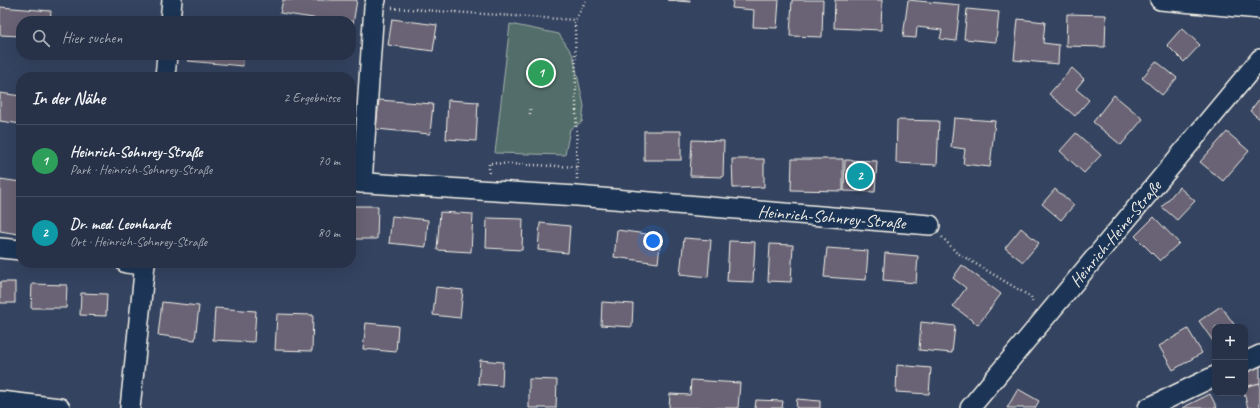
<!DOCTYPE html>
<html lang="de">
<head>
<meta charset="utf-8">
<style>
  body { margin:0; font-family:Caveat,sans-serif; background:#333e52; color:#f1f3f6 }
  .controls { position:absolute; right:12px; bottom:12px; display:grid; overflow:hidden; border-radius:8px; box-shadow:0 4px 16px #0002 }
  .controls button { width:36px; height:36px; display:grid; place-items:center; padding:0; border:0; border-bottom:1px solid #434d60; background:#273248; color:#f1f3f6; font:20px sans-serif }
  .you { position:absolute; left:653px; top:241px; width:14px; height:14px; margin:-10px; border:3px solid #fff; border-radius:50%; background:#1a73e8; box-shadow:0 0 0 6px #1a73e833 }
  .badge { display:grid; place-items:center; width:26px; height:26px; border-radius:50%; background:#8c9099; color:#fff; font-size:13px; font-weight:700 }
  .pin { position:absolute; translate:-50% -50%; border:2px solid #fff; box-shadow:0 1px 4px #0006 }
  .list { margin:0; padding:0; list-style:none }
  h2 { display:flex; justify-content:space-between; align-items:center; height:52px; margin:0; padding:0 16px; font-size:17px }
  h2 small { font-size:13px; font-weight:400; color:#a4aab4 }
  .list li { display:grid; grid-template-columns:26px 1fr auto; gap:12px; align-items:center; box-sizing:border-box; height:72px; padding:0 16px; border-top:1px solid #434d60 }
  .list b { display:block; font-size:15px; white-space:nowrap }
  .list p { margin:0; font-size:13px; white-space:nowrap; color:#a4aab4 }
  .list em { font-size:13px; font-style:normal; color:#a4aab4 }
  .icon { flex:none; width:22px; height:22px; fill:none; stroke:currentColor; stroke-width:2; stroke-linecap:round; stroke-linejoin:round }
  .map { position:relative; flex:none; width:1260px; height:408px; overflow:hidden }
  .search { position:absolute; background:#273248; box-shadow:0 4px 16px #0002; left:16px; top:16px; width:340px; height:44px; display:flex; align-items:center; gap:10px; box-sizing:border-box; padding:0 14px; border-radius:16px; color:#a4aab4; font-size:15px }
  .panel { position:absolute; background:#273248; box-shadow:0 4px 16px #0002; left:16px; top:72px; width:340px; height:196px; border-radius:16px }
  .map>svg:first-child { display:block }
  .green { fill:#536e6b; stroke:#a4b0aa }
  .building { fill:#696475; stroke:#f4f1e8 }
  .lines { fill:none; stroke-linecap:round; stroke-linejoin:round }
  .minor-casing { stroke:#f4f1e8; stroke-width:22 }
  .path { stroke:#f4f1e8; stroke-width:2.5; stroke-dasharray:1 3; stroke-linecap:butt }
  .minor { stroke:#1d3557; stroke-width:19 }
  .labels { text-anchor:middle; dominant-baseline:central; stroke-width:3; stroke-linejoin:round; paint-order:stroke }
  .street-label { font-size:17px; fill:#f4f1e8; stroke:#1d3557 }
</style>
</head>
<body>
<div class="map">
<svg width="1260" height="408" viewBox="0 0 1260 408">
  <rect width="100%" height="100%" fill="#344360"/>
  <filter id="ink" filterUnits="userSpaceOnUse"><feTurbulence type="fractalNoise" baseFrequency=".025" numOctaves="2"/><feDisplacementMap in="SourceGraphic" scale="8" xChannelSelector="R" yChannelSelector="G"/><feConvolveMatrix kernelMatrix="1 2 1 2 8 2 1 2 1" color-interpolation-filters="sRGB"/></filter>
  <g filter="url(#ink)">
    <path class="green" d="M510,24L559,34L573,55L584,106L582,122L570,129L565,155L495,153Z"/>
    <g class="building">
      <path d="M283,0H357L353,24L351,21H333L280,13Z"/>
      <path d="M667,0H690V2Z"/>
      <path d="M733,0H779L777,28L753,27L754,10L732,8Z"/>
      <path d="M792,0H823L822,37L790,36Z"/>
      <path d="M835,0H882L881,30L834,28Z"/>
      <path d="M908,0L960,5L956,41L940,39L942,30L917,27L916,38L903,37Z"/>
      <path d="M0,7L51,11L50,21H21V36L0,35Z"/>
      <path d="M967,9L999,12L996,42L964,39Z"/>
      <path d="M1067,14L1106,15L1105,47L1066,46Z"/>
      <path d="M83,19L121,21H83Z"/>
      <path d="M392,19L437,25L433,51L388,45Z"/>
      <path d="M1018,19L1045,22L1043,43L1059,45L1058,64L1014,60Z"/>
      <path d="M1182,28L1200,45L1184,62L1167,45Z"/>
      <path d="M188,55H244L243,66L188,61Z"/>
      <path d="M1156,61L1177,78L1162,95L1142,78Z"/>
      <path d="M1072,68L1084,79L1076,89L1089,100L1075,116L1049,94Z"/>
      <path d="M0,93L21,96V124L0,121Z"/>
      <path d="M1114,95L1143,119L1121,145L1093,122Z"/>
      <path d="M1260,98V119L1250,111Z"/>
      <path d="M379,100L433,104L430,134L376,129Z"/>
      <path d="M448,100L478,102L476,141L446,139Z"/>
      <path d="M954,118L995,121L990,167L963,164L965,149L951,147Z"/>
      <path d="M897,120L939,121L937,165L896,163Z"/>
      <rect x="644" y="131" width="37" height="29"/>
      <path d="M1227,132L1249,151L1223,181L1200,162Z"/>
      <path d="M1076,133L1101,155L1084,173L1060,151Z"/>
      <path d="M692,140L724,141L723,177L690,176Z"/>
      <path d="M732,159H764V187L733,188Z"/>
      <path d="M792,159H843V191L791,190Z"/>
      <path d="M845,160L877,161L875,192L844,191Z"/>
      <path d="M0,179L21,182V216L18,234L0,231Z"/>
      <path d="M1179,187L1195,201L1177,220L1162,207Z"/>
      <path d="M1055,189L1074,205L1061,220L1042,204Z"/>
      <path d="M351,206H378L377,239H351Z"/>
      <path d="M440,212L473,214L471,252L437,250Z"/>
      <path d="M392,216L428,220L426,247L389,243Z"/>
      <path d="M1154,217L1179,243L1160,261L1135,236Z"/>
      <path d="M487,218L523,219L522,250L486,248Z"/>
      <path d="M540,223L570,226L568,253L538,250Z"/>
      <path d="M1021,228L1039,243L1023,262L1005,248Z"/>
      <path d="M617,230L661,236L658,263L614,257Z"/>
      <path d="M684,238L711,240L708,277L680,274Z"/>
      <path d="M729,241L755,242L753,282L727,281Z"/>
      <path d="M770,244L793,245L791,282L768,281Z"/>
      <path d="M827,248L868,251L866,280L824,277Z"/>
      <path d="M885,253L918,256L916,283L883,280Z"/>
      <path d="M962,265L1001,294L978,325L953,306L966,288L953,278Z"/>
      <rect x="0" y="282" width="15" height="21"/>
      <path d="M32,284L67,285L66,308H31Z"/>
      <path d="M436,287L463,290L460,318L433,315Z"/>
      <path d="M81,293L107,294L106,316L80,315Z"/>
      <path d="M162,302L199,306L195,340L158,335Z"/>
      <path d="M602,302L633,304L632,327L601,325Z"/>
      <path d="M1221,306L1236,327H1215V344L1199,321Z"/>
      <path d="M215,308L256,311L254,342L213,340Z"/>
      <path d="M277,314L313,315L312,351L275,350Z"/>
      <path d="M921,322L955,326L952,353L919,350Z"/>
      <path d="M366,323L398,326L396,352L363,349Z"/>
      <path d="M1188,329L1202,353L1173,370L1159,346Z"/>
      <path d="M480,360L503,362L502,386L478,384Z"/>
      <path d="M897,365L931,368L929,394L896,392Z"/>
      <path d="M1260,365V383L1245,387V371Z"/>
      <path d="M529,379L557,380L556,408H529Z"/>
      <path d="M691,380L740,383L738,408H669L670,394L690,395Z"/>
      <path d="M1260,383V408H1248L1244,393L1245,387Z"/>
      <path d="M1018,389L1039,401L1035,408H1007Z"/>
      <path d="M1210,394L1217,408H1182Z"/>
      <path d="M797,399L820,401V408H796Z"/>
      <path d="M756,400L783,401L782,408H755Z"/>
    </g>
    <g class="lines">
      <g class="minor-casing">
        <g id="minor">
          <path d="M1160,0L1260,9"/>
          <path d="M170,21L172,0"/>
          <path d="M165,77L167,55"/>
          <path id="s1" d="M351,182L577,196L930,225"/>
          <path d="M362,183L374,7L376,0"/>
          <path d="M0,248L21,250"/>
          <path d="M126,263L145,265"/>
          <path d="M1245,362L1260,355"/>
          <path d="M0,401L60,408"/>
          <path d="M130,408L145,263"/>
          <path id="s2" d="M970,408L1260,59"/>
          <path d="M1148,408L1215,376"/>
        </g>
      </g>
      <g class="path">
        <path d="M392,8L575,20"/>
        <path d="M530,114V109"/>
        <path d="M489,173V163L577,167"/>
        <path d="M577,179L575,20L586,0"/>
        <path d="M942,237L956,252L1031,297L1033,303"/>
      </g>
      <use href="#minor" class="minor"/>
    </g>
  </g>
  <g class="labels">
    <g class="street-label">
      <text stroke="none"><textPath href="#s1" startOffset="482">Heinrich-Sohnrey-Straße</textPath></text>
      <text stroke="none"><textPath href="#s2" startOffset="227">Heinrich-Heine-Straße</textPath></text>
    </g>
  </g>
</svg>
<div class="controls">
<button>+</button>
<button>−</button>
</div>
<div class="you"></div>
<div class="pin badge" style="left:541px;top:73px;background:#2e9e5b">1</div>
<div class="pin badge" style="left:860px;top:176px;background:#0f9aa8">2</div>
<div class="search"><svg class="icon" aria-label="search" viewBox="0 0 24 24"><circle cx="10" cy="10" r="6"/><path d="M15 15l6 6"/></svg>Hier suchen</div>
<section class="panel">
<h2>In der Nähe<small>2 Ergebnisse</small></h2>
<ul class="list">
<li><span class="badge" style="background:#2e9e5b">1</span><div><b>Heinrich-Sohnrey-Straße</b><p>Park · Heinrich-Sohnrey-Straße</p></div><em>70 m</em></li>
<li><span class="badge" style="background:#0f9aa8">2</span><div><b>Dr. med. Leonhardt</b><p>Ort · Heinrich-Sohnrey-Straße</p></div><em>80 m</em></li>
</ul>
</section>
</div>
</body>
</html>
